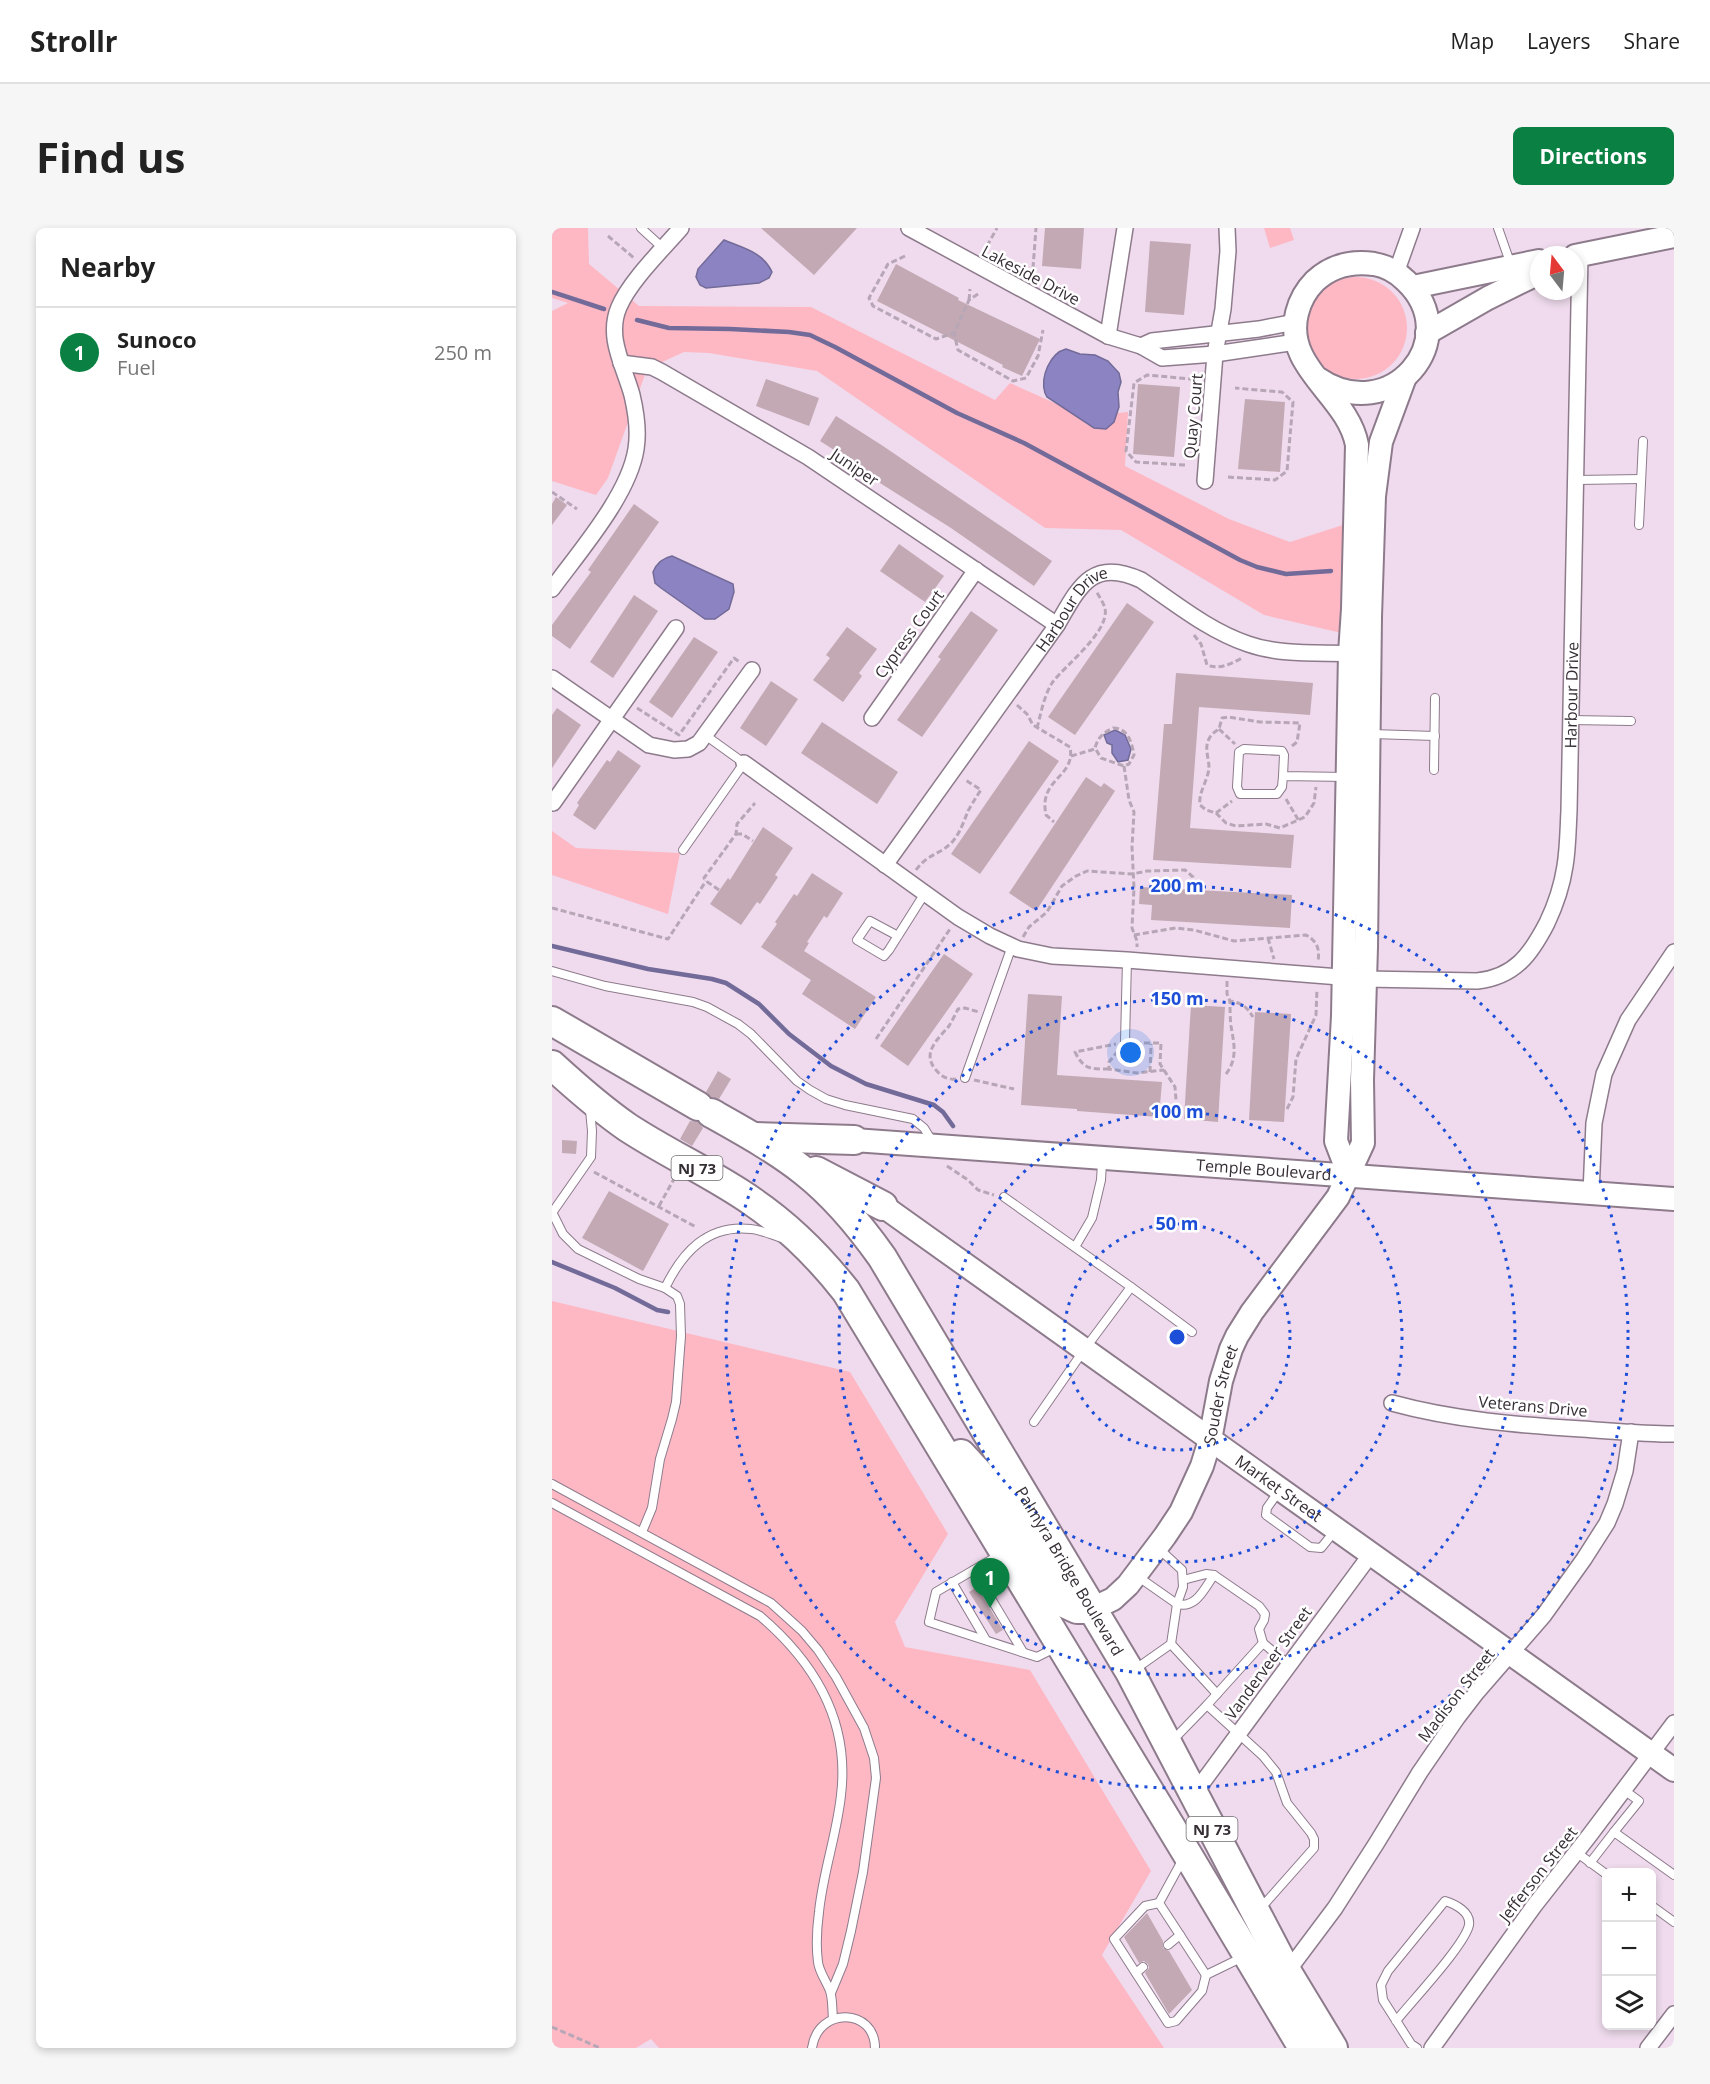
<!DOCTYPE html>
<html lang="en">
<head>
<meta charset="utf-8">
<style>
  body { margin:0; font-family:"Open Sans",sans-serif; background:#f6f6f6; color:#222 }
  .controls { position:absolute; right:18px; bottom:18px; display:grid; overflow:hidden; border-radius:9px; box-shadow:0 3px 9px #0003 }
  .controls button { width:54px; height:54px; display:grid; place-items:center; padding:0; border:0; border-bottom:2px solid #e0e0e0; background:#fff; color:#222; font:30px sans-serif }
  .compass { position:absolute; left:978px; top:18px; width:54px; height:54px; border-radius:50%; background:#fff; box-shadow:0 3px 9px #0003; rotate:344deg }
  .you { position:absolute; left:579px; top:825px; width:21px; height:21px; margin:-15px; border:4px solid #fff; border-radius:50%; background:#1a73e8; box-shadow:0 0 0 9px #1a73e833 }
  .badge { display:grid; place-items:center; width:39px; height:39px; border-radius:50%; background:#0b8043; color:#fff; font-size:20px; font-weight:700 }
  .pin { position:absolute; translate:-50% -50px; filter:drop-shadow(0 2px 3px #0008) }
  .pin::after { content:''; position:absolute; top:32px; width:21px; height:18px; background:inherit; clip-path:polygon(0 0,100% 0,50% 100%) }
  .list { margin:0; padding:0; list-style:none }
  h2 { display:flex; justify-content:space-between; align-items:center; height:78px; margin:0; padding:0 24px; font-size:26px }
  h2 small { font-size:20px; font-weight:400; color:#767676 }
  .list li { display:grid; grid-template-columns:39px 1fr auto; gap:18px; align-items:center; box-sizing:border-box; height:90px; padding:0 24px; border-top:2px solid #e0e0e0 }
  .list b { display:block; font-size:22px; white-space:nowrap }
  .list p { margin:0; font-size:20px; white-space:nowrap; color:#767676 }
  .list em { font-size:20px; font-style:normal; color:#767676 }
  .icon { flex:none; width:33px; height:33px; fill:none; stroke:currentColor; stroke-width:2; stroke-linecap:round; stroke-linejoin:round }
  .map { position:relative; flex:none; width:1122px; height:1820px; overflow:hidden; border-radius:9px }
  header { display:flex; align-items:center; gap:36px; box-sizing:border-box; height:84px; padding:0 30px; background:#fff; border-bottom:2px solid #e0e0e0 }
  header strong { font-size:28px }
  nav { display:flex; gap:33px; margin-inline-start:auto; font-size:21px }
  .intro { display:flex; align-items:center; justify-content:space-between; box-sizing:border-box; height:144px; padding:0 36px }
  h1 { margin:0; font-size:42px }
  .button { padding:15px 27px; border-radius:9px; background:#0b8043; color:#fff; font-size:21px; font-weight:700 }
  main { display:flex; gap:36px; padding:0 36px }
  aside { flex:1; background:#fff; border-radius:9px; box-shadow:0 3px 9px #0003 }
  .map>svg:first-child { display:block }
  .green { fill:#feb8c4 }
  .water { fill:#8c83c3; stroke:#726a98; stroke-width:1.5 }
  .lines { fill:none; stroke-linecap:round; stroke-linejoin:round }
  .stream { stroke:#726a98; stroke-width:4.5 }
  .building { fill:#c2a9b4 }
  .lane-casing { stroke:#8d7b8c; stroke-width:10 }
  .street-casing { stroke:#8d7b8c; stroke-width:18 }
  .secondary-casing { stroke:#8d7b8c; stroke-width:26 }
  .highway-casing { stroke:#8d7b8c; stroke-width:32 }
  .path { stroke:#b7a6b5; stroke-width:3; stroke-dasharray:6 3; stroke-linecap:butt }
  .lane { stroke:#fff; stroke-width:8 }
  .street { stroke:#fff; stroke-width:15 }
  .secondary { stroke:#fff; stroke-width:22 }
  .highway { stroke:#fff; stroke-width:28 }
  .ring { fill:none; stroke:#1d4ed8; stroke-width:3; stroke-dasharray:3 6 }
  .labels { text-anchor:middle; dominant-baseline:central; stroke-width:5; stroke-linejoin:round; paint-order:stroke }
  .shield { fill:#fff; stroke:#726d72; stroke-width:1.5 }
  .shield-label { font-size:15px; font-weight:bold; fill:#362e35 }
  .street-label { font-size:16px; fill:#362e35; stroke:#fff }
  .centre { fill:#1d4ed8; stroke:#fff; stroke-width:3 }
  .ring-label { font-size:18px; text-anchor:middle; font-weight:bold; fill:#1d4ed8; stroke:#fff; stroke-width:5; stroke-linejoin:round; paint-order:stroke }
</style>
</head>
<body>
<header>
<strong>Strollr</strong>
<nav><a>Map</a><a>Layers</a><a>Share</a></nav>
</header>
<div class="intro"><h1>Find us</h1><a class="button">Directions</a></div>
<main>
<aside>
<h2>Nearby<small></small></h2>
<ul class="list">
<li><span class="badge">1</span><div><b>Sunoco</b><p>Fuel</p></div><em>250 m</em></li>
</ul>
</aside>
<div class="map">
<svg width="1122" height="1820" viewBox="0 0 1122 1820">
  <rect width="100%" height="100%" fill="#efdbed"/>
  <g class="green">
    <path d="M0,0H36L37,36L87,78L259,79L443,172L458,155L507,177L536,197L549,201L561,195L565,185L576,184L573,238L677,291L738,314L797,295L794,406L712,387L569,302L493,300L265,143L157,125L132,124L95,141L56,250L44,267L0,253V83L16,75L0,70Z"/>
    <path d="M712,0H738L742,12L718,20Z"/>
    <circle cx="804" cy="100" r="51"/>
    <path d="M0,603L24,620L128,625L116,686L0,647Z"/>
    <path d="M0,1073L298,1144L396,1306L343,1394L353,1419L478,1442L599,1643L550,1727L612,1820H107L99,1811L84,1820H0Z"/>
  </g>
  <g class="water">
    <path d="M172,12C191,20 211,24 220,44L217,50L207,55L154,60L148,57L144,49L146,41Z"/>
    <path d="M514,121L528,126L543,127L556,133L567,145L569,154L566,164L567,179L562,194L554,201L542,200L495,169L493,165C488,149 498,125 514,121Z"/>
    <path d="M120,328L181,356L182,364L177,381L163,391H153L109,360L103,355L101,344C105,334 111,330 120,328Z"/>
    <path d="M563,502L573,507L579,521L576,532L566,534L560,525V517L555,515L552,507Z"/>
  </g>
  <g class="lines">
    <g class="stream">
      <path d="M0,64L52,81"/>
      <path d="M85,92L117,100L178,101L237,104L258,107L283,119L405,185L472,215L688,332L705,339L734,346L779,343"/>
      <path d="M0,718L96,741L160,751L174,755L207,776L237,806L279,838L314,856L382,877L391,884L401,898"/>
      <path d="M0,1034L63,1060L105,1082L116,1084"/>
    </g>
  </g>
  <g class="building">
    <path d="M209,0H305L262,47Z"/>
    <path d="M493,0H532L529,41L490,38Z"/>
    <path d="M598,13L639,16L632,87L593,84Z"/>
    <path d="M344,36L407,70L406,72L488,111L470,148L450,139L451,137L325,73Z"/>
    <path d="M214,151L267,170L257,198L204,178Z"/>
    <path d="M586,156L628,159L622,229L581,226Z"/>
    <path d="M693,171L733,174L728,244L686,241Z"/>
    <path d="M284,188L331,218L500,333L482,358L399,300L328,255L329,252L268,213Z"/>
    <path d="M4,269L15,277L0,297V276Z"/>
    <path d="M82,276L107,294L18,421L0,408V397L39,344L36,342Z"/>
    <path d="M347,316L392,348L373,374L328,343Z"/>
    <path d="M82,367L106,383L61,450L38,434Z"/>
    <path d="M575,375L602,394L523,507L496,489Z"/>
    <path d="M419,383L446,402L370,509L345,492L389,431L386,429Z"/>
    <path d="M295,399L325,421L307,445L310,448L291,474L261,452L278,430L274,427Z"/>
    <path d="M142,409L166,424L120,490L97,474Z"/>
    <path d="M624,445L761,455L758,487L647,479L638,600L742,607L739,640L601,632L612,496H620Z"/>
    <path d="M219,453L246,471L214,518L188,500Z"/>
    <path d="M5,480L29,497L0,540V487Z"/>
    <path d="M270,494L346,544L325,576L249,525Z"/>
    <path d="M477,513L507,533L428,646L399,626Z"/>
    <path d="M66,522L89,538L43,602L21,587L27,577L25,575L55,532L58,534Z"/>
    <path d="M534,549L549,559L552,555L563,563L484,683L457,665Z"/>
    <path d="M211,599L241,620L223,647L226,649L208,676L205,674L189,697L158,676L176,650L178,652Z"/>
    <path d="M260,645L291,665L275,690L272,688L255,714L257,715L252,723L324,769L303,801L250,766L259,752L209,719L225,696L223,694L242,666L245,668Z"/>
    <path d="M588,659L740,667L738,700L599,692L600,677L587,676Z"/>
    <path d="M392,726L421,746L356,838L328,818Z"/>
    <path d="M476,766L510,768L505,847L610,854L607,889L525,883V881L469,877Z"/>
    <path d="M639,777L673,779L666,894L632,891Z"/>
    <path d="M703,784L739,786L732,894L697,892Z"/>
    <path d="M166,843L179,851L167,871L159,869L154,864Z"/>
    <path d="M138,893L146,894L151,900L140,918L128,911Z"/>
    <path d="M10,912L25,913L24,926L10,925Z"/>
    <path d="M57,963L117,996L91,1043L30,1010Z"/>
    <path d="M425,1359L451,1402L444,1406L417,1364Z"/>
    <path d="M595,1685L611,1713V1720L617,1723L640,1762L617,1786L593,1745L597,1740L596,1736L592,1733L587,1735L572,1709Z"/>
  </g>
  <g class="lines">
    <g class="lane-casing">
      <g id="lane">
        <path d="M89,0L112,21"/>
        <path d="M946,0L959,37"/>
        <path d="M1025,252L1089,251"/>
        <path d="M1087,297L1091,213"/>
        <path d="M1019,492L1079,493"/>
        <path d="M820,506L883,508"/>
        <path d="M882,542L883,470"/>
        <path d="M731,548L730,559L725,566H688L685,559L687,524L692,521L730,523L732,527L731,548L794,549"/>
        <path d="M131,622L192,535L153,507"/>
        <path d="M346,708L318,693L305,712L332,728L337,722L373,665"/>
        <path d="M0,743L53,758L141,774L155,779L186,796L199,806L245,853L258,862L274,871L293,877L361,891L372,900L380,913"/>
        <path d="M573,814L575,732"/>
        <path d="M413,850L460,718"/>
        <path d="M452,969L579,1059L532,1122L482,1194"/>
        <path d="M0,984L11,1006L26,1021L87,1051L113,1060L125,1068L128,1076L129,1108L124,1174L120,1191L108,1231L100,1280L90,1304"/>
        <path d="M0,985L39,929L40,903L38,882"/>
        <path d="M523,1019L540,990L549,952L550,934"/>
        <path d="M579,1059L640,1104"/>
        <path d="M113,1060C130,1025 155,996 199,1001C210,1002 220,1007 230,1010"/>
        <path d="M0,1256L219,1375L250,1403L266,1422L284,1449L312,1500L322,1530L324,1550L311,1644L299,1703L291,1736L279,1765"/>
        <path d="M727,1263L715,1280L714,1287L758,1319L769,1320L782,1304"/>
        <path d="M0,1275L208,1388C262,1434 298,1493 289,1567C285,1606 271,1644 267,1684C265,1699 264,1719 266,1734C267,1744 275,1754 278,1763C281,1772 280,1782 281,1791"/>
        <path d="M449,1326L384,1364L377,1394L485,1429L503,1420"/>
        <path d="M422,1342L471,1424"/>
        <path d="M585,1348L625,1376C644,1381 652,1361 662,1347"/>
        <path d="M631,1352L654,1346L662,1347L707,1378L713,1386L712,1392L707,1401L711,1415"/>
        <path d="M400,1354L434,1412"/>
        <path d="M619,1416L665,1466"/>
        <path d="M582,1442L619,1416L625,1376L631,1359L630,1342L606,1320"/>
        <path d="M620,1513L655,1477"/>
        <path d="M1072,1562L1087,1573L1062,1604L1122,1647"/>
        <path d="M1024,1624L1054,1646"/>
        <path d="M631,1631L607,1675L654,1747L691,1729"/>
        <path d="M1038,1635L1062,1604"/>
        <path d="M607,1675L593,1678L562,1711L616,1795L624,1793L650,1763L654,1747"/>
        <path d="M1100,1678L1122,1694"/>
        <path d="M708,1681L762,1620V1611L759,1605L735,1575L724,1544L711,1528L655,1477L711,1415L737,1437"/>
        <path d="M616,1717L628,1707"/>
        <path d="M584,1745L591,1739"/>
        <path d="M844,1793C859,1774 913,1717 917,1697C919,1684 903,1676 893,1673L836,1743L829,1757L831,1772L859,1816L865,1820"/>
        <path d="M260,1820C266,1778 323,1780 323,1820"/>
      </g>
    </g>
    <g class="street-casing">
      <g id="street">
        <path d="M357,0L556,108L589,118L610,130L663,126L744,114"/>
        <path d="M844,45L860,0"/>
        <path d="M556,108L573,0"/>
        <path d="M589,118L600,113L707,101L743,94"/>
        <path d="M69,135L100,139L110,144L256,229L505,397"/>
        <path d="M653,253L663,126L671,81L676,23L675,0"/>
        <path d="M0,361C27,324 77,267 84,221C87,203 84,184 80,167C72,138 54,109 67,79C78,53 110,22 129,0"/>
        <path d="M0,450L97,517L122,522L136,521L147,515L200,442"/>
        <path d="M320,490L424,342"/>
        <path id="s1" d="M192,535L406,689L438,708L466,721L500,728L575,732L813,751L925,753C963,749 979,726 995,695C1004,676 1010,658 1013,638C1016,620 1016,601 1017,583L1028,27"/>
        <path d="M1,575L124,400"/>
        <path id="s2" d="M333,637L505,397C527,359 540,329 589,352C623,375 657,403 696,416C730,428 769,424 806,426"/>
        <path d="M1039,965L1042,895L1052,846L1076,792L1122,724"/>
        <path d="M840,1175C902,1192 966,1197 1030,1201C1061,1203 1091,1206 1122,1206"/>
        <path d="M642,1566L819,1326"/>
        <path d="M735,1744L783,1680L824,1616L868,1544L905,1490L925,1464L992,1387L1032,1331L1055,1295L1063,1276L1073,1243L1079,1204"/>
        <path d="M880,1820L982,1678L1037,1608L1122,1495"/>
        <path d="M1096,1820L1122,1786"/>
      </g>
    </g>
    <g class="secondary-casing">
      <g id="secondary">
        <path d="M1023,28L1122,8"/>
        <path d="M861,59L987,33"/>
        <path d="M875,105L936,70L987,45"/>
        <path d="M765,150C839,201 914,110 854,53C845,44 834,38 822,36C800,33 779,38 763,53C754,62 748,73 745,85C731,140 796,167 805,217L801,381L798,425L791,788L784,913L797,947"/>
        <path id="s3" d="M302,912L1122,971"/>
        <path id="s4" d="M331,978L1122,1542"/>
        <path id="s5" d="M540,1381L561,1371L576,1357L613,1308L629,1284L650,1238L658,1212L669,1153L679,1121L685,1108L700,1084L786,969L811,915L810,852L814,719L818,389L822,268L829,214L853,149"/>
      </g>
    </g>
    <g class="highway-casing">
      <g id="highway">
        <path d="M0,793L146,878"/>
        <path d="M0,837C24,859 48,880 75,899C116,926 161,946 201,974C236,998 268,1030 294,1063L634,1624L751,1820"/>
        <path id="s6" d="M159,885C191,903 224,921 253,944C282,967 308,998 330,1029L578,1444L735,1744L781,1820"/>
        <path d="M202,909L302,912"/>
        <path d="M264,943L331,978"/>
        <path d="M409,1226L431,1250L451,1277L512,1375L525,1381H540"/>
      </g>
    </g>
    <g class="path">
      <path d="M56,8L82,30"/>
      <path d="M435,18L445,0"/>
      <path d="M353,28L336,36L317,70L321,78L384,111L402,105"/>
      <path d="M481,40L484,0"/>
      <path d="M426,66L417,72L402,105L406,122L461,153L474,150L486,128L491,102"/>
      <path d="M417,72L418,61"/>
      <path d="M633,237L584,234L574,223L582,155L595,147L639,151"/>
      <path d="M676,249L723,252L735,243L741,174L730,164L683,160"/>
      <path d="M0,264L25,281"/>
      <path d="M642,407L649,416L655,437C667,442 679,436 690,430"/>
      <path d="M465,477L475,486L481,497L518,519C524,550 486,550 494,587L502,594"/>
      <path d="M85,480L127,507L182,430L189,435"/>
      <path d="M485,500C489,485 492,468 500,455C513,437 558,404 553,380C551,374 547,368 544,363"/>
      <path d="M561,500C576,500 580,515 582,527L577,536L572,538L549,530L543,520C546,509 551,505 561,500Z"/>
      <path d="M667,501L683,516"/>
      <path d="M740,518L745,514L748,495L708,494L676,489L670,490L667,501C663,504 659,506 657,511C652,520 657,530 657,540C656,552 646,565 648,577L654,582L664,585L674,595L684,598L714,596L728,600L753,589L762,575L764,559"/>
      <path d="M519,528L543,521"/>
      <path d="M572,538L577,572L582,584L580,619L582,660L580,700L585,713V719"/>
      <path d="M734,571L747,593"/>
      <path d="M664,585L680,573"/>
      <path d="M184,606H190L201,613"/>
      <path d="M364,642C376,625 389,627 401,613C408,605 412,593 416,583C420,576 424,569 429,562L412,551"/>
      <path d="M167,662L154,653L152,650L184,606L185,596L203,575"/>
      <path d="M0,680L116,711L154,653"/>
      <path d="M582,707L624,700L642,702L682,713L754,707C765,713 768,721 766,733"/>
      <path d="M471,709L477,699L495,684L510,658L524,648L535,643L580,646L595,643L633,642L641,649L644,659"/>
      <path d="M716,710L722,731"/>
      <path d="M675,753V766L678,773C690,775 695,779 701,789"/>
      <path d="M324,811L398,701"/>
      <path d="M583,815H609L608,836L623,859L624,872"/>
      <path d="M566,823L557,834V841L585,845L612,842"/>
      <path d="M557,841C539,841 532,842 523,824L564,816"/>
      <path d="M598,844L599,816"/>
      <path d="M674,846C686,830 682,816 679,798C678,790 678,781 678,773"/>
      <path d="M404,851C395,852 389,848 384,842C369,825 386,811 397,798C400,793 403,787 406,781L413,780L427,784"/>
      <path d="M422,852L462,861"/>
      <path d="M735,881L741,869L744,831L764,787L765,761"/>
      <path d="M395,938L416,952L426,962L442,967"/>
      <path d="M42,944L144,999"/>
      <path d="M107,978L122,951"/>
      <path d="M0,1799L48,1820"/>
    </g>
    <use href="#lane" class="lane"/>
    <use href="#street" class="street"/>
    <use href="#secondary" class="secondary"/>
    <use href="#highway" class="highway"/>
  </g>
  <g class="ring">
    <circle cx="625" cy="1109" r="113"/>
    <circle cx="625" cy="1109" r="225"/>
    <circle cx="625" cy="1109" r="338"/>
    <circle cx="625" cy="1109" r="451"/>
  </g>
  <g class="labels">
    <g class="shield">
      <rect x="119.5" y="928" width="51" height="24" rx="4.5"/>
      <rect x="634.5" y="1589" width="51" height="24" rx="4.5"/>
    </g>
    <g class="shield-label">
      <text x="145" y="940">NJ 73</text>
      <text x="660" y="1601">NJ 73</text>
    </g>
    <g class="street-label">
      <text transform="translate(479 47) rotate(28)">Lakeside Drive</text>
      <text transform="translate(641 188) rotate(-85)">Quay Court</text>
      <text transform="translate(303 239) rotate(34)">Juniper</text>
      <text stroke="none"><textPath href="#s2" startOffset="318">Harbour Drive</textPath></text>
      <text transform="translate(357 406) rotate(-54)">Cypress Court</text>
      <text stroke="none"><textPath href="#s1" startOffset="1119">Harbour Drive</textPath></text>
      <text stroke="none"><textPath href="#s3" startOffset="411">Temple Boulevard</textPath></text>
      <text stroke="none"><textPath href="#s5" startOffset="258">Souder Street</textPath></text>
      <text transform="translate(981 1178) rotate(5)">Veterans Drive</text>
      <text stroke="none"><textPath href="#s4" startOffset="486">Market Street</textPath></text>
      <text stroke="none"><textPath href="#s6" startOffset="592">Palmyra Bridge Boulevard</textPath></text>
      <text transform="translate(716 1435) rotate(-54)">Vanderveer Street</text>
      <text transform="translate(904 1467) rotate(-52)">Madison Street</text>
      <text transform="translate(986 1646) rotate(-52)">Jefferson Street</text>
    </g>
  </g>
  <circle cx="625" cy="1109" r="9" class="centre"/>
  <g class="ring-label">
    <text x="625" y="664">200 m</text>
    <text x="625" y="777">150 m</text>
    <text x="625" y="890">100 m</text>
    <text x="625" y="1002">50 m</text>
  </g>
</svg>
<div class="controls">
<button>+</button>
<button>−</button>
<button><svg class="icon" aria-label="layers" viewBox="0 0 24 24"><path d="M12 4l9 5-9 5-9-5zM3 14l9 5 9-5"/></svg></button>
</div>
<svg class="compass" viewBox="-18 -18 36 36"><path d="M0-13l5 13h-10z" fill="#e53935"/><path d="M0 13l5-13h-10z" fill="#767676"/></svg>
<div class="you"></div>
<div class="pin badge" style="left:438px;top:1380px">1</div>
</div>
</main>
</body>
</html>
